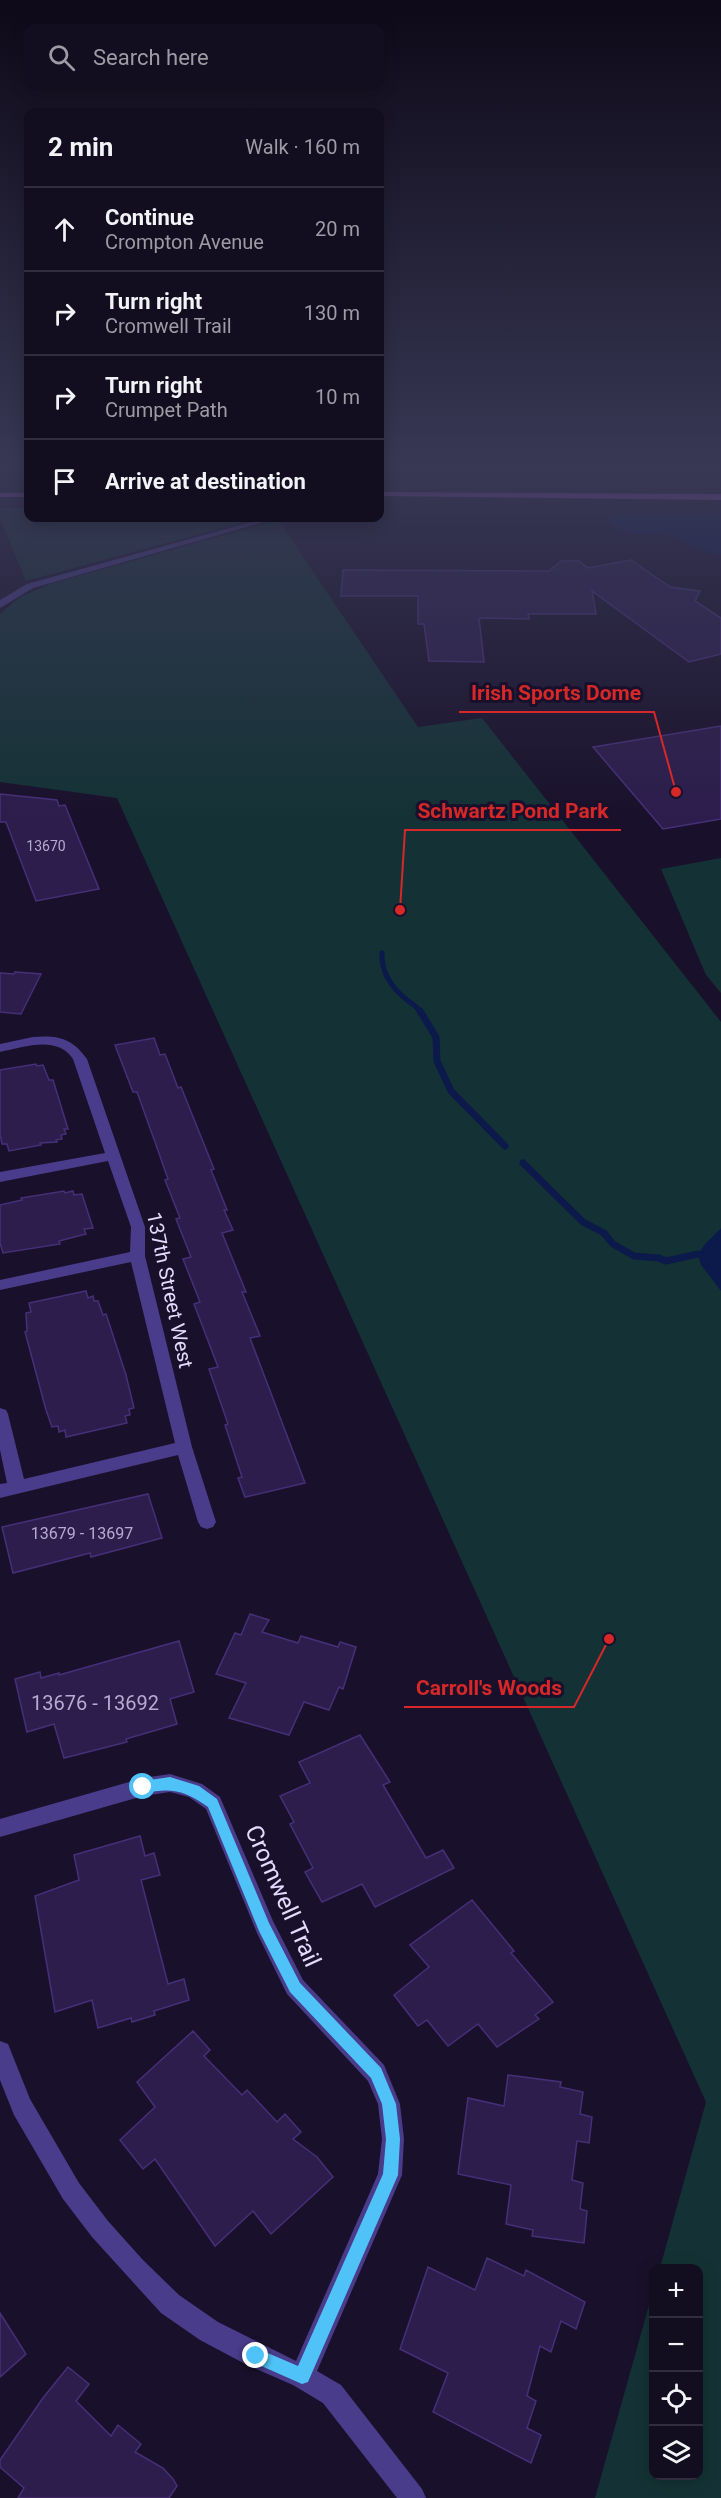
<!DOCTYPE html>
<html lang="en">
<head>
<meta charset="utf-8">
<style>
  body { margin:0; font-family:Roboto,sans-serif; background:#1c1629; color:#f1f3f6 }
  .controls { position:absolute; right:18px; bottom:18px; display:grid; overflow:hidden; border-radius:12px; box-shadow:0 3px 15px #0003 }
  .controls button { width:54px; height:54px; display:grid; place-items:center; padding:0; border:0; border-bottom:2px solid #322d3e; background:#130d20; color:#f1f3f6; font:30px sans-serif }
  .stop { position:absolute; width:18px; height:18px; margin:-14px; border:4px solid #4fc3f7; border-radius:50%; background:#fff }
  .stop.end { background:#4fc3f7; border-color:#fff; box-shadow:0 2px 6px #0008 }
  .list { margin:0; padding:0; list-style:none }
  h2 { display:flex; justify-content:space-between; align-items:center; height:78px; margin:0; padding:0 24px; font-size:26px }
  h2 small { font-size:20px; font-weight:400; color:#9d9ca5 }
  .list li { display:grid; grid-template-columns:39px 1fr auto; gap:18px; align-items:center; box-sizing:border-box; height:84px; padding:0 24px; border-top:2px solid #322d3e }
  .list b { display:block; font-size:22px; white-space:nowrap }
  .list p { margin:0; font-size:20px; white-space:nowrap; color:#9d9ca5 }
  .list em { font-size:20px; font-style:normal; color:#9d9ca5 }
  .icon { flex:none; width:33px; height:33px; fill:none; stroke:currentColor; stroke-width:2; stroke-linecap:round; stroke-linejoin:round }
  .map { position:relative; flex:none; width:721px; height:2498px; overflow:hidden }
  .search { position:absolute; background:#130d20; box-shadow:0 3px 15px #0003; left:24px; top:24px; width:360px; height:66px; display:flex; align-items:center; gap:15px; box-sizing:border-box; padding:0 21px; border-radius:12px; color:#9d9ca5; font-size:22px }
  .panel { position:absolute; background:#130d20; box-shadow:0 3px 15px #0003; left:24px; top:108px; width:360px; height:414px; border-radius:12px }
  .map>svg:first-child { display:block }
  .green { fill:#143235 }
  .water { fill:#0b1a4a }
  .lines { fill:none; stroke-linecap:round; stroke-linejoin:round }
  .stream-far1 { stroke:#0b1a4a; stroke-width:5 }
  .stream { stroke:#0b1a4a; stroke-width:7 }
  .building { fill:#2c1d4c; stroke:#472f78; stroke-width:1.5 }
  .minor { fill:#493c8a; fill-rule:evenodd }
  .primary { fill:#d763ff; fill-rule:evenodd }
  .route { fill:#4fc3f7 }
  .labels { text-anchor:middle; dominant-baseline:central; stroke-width:6; stroke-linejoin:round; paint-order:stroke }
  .far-number-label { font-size:14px; fill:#b6acd2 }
  .number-label { font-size:16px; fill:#b6acd2 }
  .street-label { font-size:20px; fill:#e4dbff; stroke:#19112b }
  .near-number-label { font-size:20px; fill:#b6acd2 }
  .near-street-label { font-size:24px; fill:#e4dbff; stroke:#19112b }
  .leader { fill:none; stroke:#d62828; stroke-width:2 }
  .callout-dot { fill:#d62828; stroke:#19112b; stroke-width:2 }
  .callout-label { font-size:21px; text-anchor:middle; font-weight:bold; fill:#d62828; stroke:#19112b; stroke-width:6; stroke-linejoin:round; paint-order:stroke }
</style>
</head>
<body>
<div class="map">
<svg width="721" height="2498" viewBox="0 0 721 2498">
  <rect width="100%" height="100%" fill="#19112b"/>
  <g class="green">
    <path d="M0,508H28V518H259L26,581L0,519Z"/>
    <path d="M278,520L418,727L482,718L721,1022V2498H595L653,2291L654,2476H698V2268H660L706,2102L117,798L0,782V614L20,597L50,584Z"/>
    <path d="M721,858V993L706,975L661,869Z"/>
  </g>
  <g class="water">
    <path d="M721,513V555C700,552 684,539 662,535C645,533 620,538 609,522L613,516L621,515Z"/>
    <path d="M721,1228V1291L701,1265L698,1254L705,1244Z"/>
  </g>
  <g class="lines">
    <path class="stream-far1" d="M382,953C381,973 392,988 407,1000C412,1004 418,1006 420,1013"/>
    <g class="stream">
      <path d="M420,1011L436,1037L437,1061L451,1091L505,1146"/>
      <path d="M523,1163L583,1222L604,1233L613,1244L634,1256L659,1258L666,1261L698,1254"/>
    </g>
  </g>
  <g class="building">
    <path d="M631,560L670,587L700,591L695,601L721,618V654L689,662L592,591L596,614H528L529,619L479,618L484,662L429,661L424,624H418V596H341L343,570L549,571L561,561H579L588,568Z"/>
    <path d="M721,726V819L663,829L593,747Z"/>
    <path d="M0,794L57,800L59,806L65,805L99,889L36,901L6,822H0Z"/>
    <path d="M15,972L41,974L21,1014L0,1012V973L14,974Z"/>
    <path d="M154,1038L160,1055L165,1054L178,1088L181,1087L214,1169L211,1170L227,1210H224L233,1230L222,1233L246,1292H242L260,1336L250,1338L305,1483L245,1497L238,1478L242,1477L225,1425L228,1424L209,1369L218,1367L194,1304L200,1302L183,1259L191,1257L176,1219L180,1218L165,1180L168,1179L155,1142L137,1092H133L115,1045Z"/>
    <path d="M36,1064L37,1066L43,1065L49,1080H53L68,1129H64L66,1134L61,1135L62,1139L56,1140L57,1142L40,1143L41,1145L9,1151L7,1144H2L0,1134V1070Z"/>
    <path d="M64,1191L65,1193L73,1191L74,1195L82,1194L93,1228L84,1229L86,1234L59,1241L60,1244L3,1253L0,1243V1205L22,1200L21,1198Z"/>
    <path d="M86,1291L88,1298L93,1296L94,1301H98L103,1315L106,1314L126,1375L134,1408L129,1409L130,1415L125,1416L127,1423L66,1437L65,1430L59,1432L58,1426L52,1427L46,1410L25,1332L27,1331L26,1313L31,1312L29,1303Z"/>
    <path d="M148,1494L162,1538L91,1557L90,1553L13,1573L2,1527Z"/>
    <path d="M250,1614L269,1620L262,1632L298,1643L301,1636L338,1647L340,1642L356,1647L343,1689L339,1687L329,1710L304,1702L289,1735L229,1718L246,1683L216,1674L235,1633L241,1635Z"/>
    <path d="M179,1641L194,1692L170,1699L177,1724L126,1739L127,1742L64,1758L54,1724L27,1732L15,1679L40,1672L41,1678L59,1673V1675Z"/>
    <path d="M360,1735L390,1782L383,1785L426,1858L443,1850L454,1868L375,1907L362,1884L322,1902L305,1872L313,1868L290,1824L294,1822L280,1796L310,1783L299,1762Z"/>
    <path d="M140,1836L145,1856L154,1853L160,1875L141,1880L168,1984L184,1979L189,2000L154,2011L155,2015L132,2022L131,2018L98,2028L92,2000L55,2012L35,1896L79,1880L74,1855Z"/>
    <path d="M472,1900L514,1951L511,1953L553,2002L535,2015L539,2019L497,2047L478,2024L448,2046L427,2020L418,2026L394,1995L429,1967L410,1945Z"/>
    <path d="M193,2031L210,2050L204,2056L242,2095L247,2090L277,2122L285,2114L301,2132L293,2139L317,2157L333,2177L271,2234L253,2211L215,2246L155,2159L143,2169L120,2140L155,2107L137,2082Z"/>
    <path d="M508,2075L561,2082L560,2087L583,2092L580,2114L592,2117L589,2143L577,2141L572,2180L583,2183L580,2209L587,2211L584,2243L532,2236L533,2230L506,2224L511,2185L458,2174L468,2098L504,2106Z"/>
    <path d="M487,2258L524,2276L526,2270L585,2302L576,2329L561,2321L551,2352L540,2346L527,2396L536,2401L527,2428L541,2435L531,2463L433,2412L448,2373L400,2349L428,2267L475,2290Z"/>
    <path d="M0,2313L26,2354L0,2377Z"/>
    <path d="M68,2367L89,2384L76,2401L111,2436L118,2425L141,2444L135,2452L163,2468L173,2479L177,2486L169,2498H18L24,2488L0,2467V2460L43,2398Z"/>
  </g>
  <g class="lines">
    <g class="minor">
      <path d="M266,518H278L33,588L0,608V600L27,584Z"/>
      <path d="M33,1037C58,1035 72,1038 87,1059L145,1227V1256L192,1447L216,1522L213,1527L207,1529L201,1527L198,1522L178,1455L0,1498V1484L7,1483L0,1450V1408L6,1410L8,1414L24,1479L175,1443L131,1262L0,1290V1280L130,1252L131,1227L108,1161L0,1182V1172L105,1153L73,1059C57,1035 24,1047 0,1052V1044Z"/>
      <path d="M170,1774L202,1784L220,1797L273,1921L303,1980L384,2065L400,2104L404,2139L402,2175L317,2371L341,2385L422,2489L426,2498H397L323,2403L293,2385L247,2365L200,2340L161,2313L92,2237L63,2199L14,2115L0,2080V2041L8,2044L30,2099L79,2183L108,2221L143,2260L179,2295L218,2322L296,2361L378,2174L382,2139L378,2104L368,2081L287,1994L257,1933L206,1809L189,1797L170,1792L143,1796L0,1837V1819L143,1778Z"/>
    </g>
    <g class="primary">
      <path d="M380,492L721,494V500L380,496Z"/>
      <rect x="0" y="493" width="28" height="4"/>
    </g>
  </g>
  <linearGradient id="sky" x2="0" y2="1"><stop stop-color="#0e0918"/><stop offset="0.57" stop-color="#383855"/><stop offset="1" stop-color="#383855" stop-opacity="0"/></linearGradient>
  <rect width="721" height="817" fill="url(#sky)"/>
  <path class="route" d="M170,1777L199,1786L217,1799L269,1923L300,1983L381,2068L396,2104L400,2139L398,2175L308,2382L302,2384L250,2361L248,2356L250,2350L256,2348L298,2366L383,2174L386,2139L382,2104L371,2078L290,1992L259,1931L208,1807C183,1790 173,1788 143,1793L137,1787L143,1781Z"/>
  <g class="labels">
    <g class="far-number-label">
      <text x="46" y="846">13670</text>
    </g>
    <g class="number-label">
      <text x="82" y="1533">13679 - 13697</text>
    </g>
    <g class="street-label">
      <text transform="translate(170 1290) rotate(78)">137th Street West</text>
    </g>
    <g class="near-number-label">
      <text x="95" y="1703">13676 - 13692</text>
    </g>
    <g class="near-street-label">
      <text transform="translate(283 1896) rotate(66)">Cromwell Trail</text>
    </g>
  </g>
  <path class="leader" d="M676 792L654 712H459M400 910L405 830H621M609 1639L574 1707H404"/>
  <g class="callout-dot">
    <circle cx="676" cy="792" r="6"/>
    <circle cx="400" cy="910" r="6"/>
    <circle cx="609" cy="1639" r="6"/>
  </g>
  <g class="callout-label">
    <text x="556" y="700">Irish Sports Dome</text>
    <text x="513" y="818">Schwartz Pond Park</text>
    <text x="489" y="1695">Carroll's Woods</text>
  </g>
</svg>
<div class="controls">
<button>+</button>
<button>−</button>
<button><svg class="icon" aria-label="locate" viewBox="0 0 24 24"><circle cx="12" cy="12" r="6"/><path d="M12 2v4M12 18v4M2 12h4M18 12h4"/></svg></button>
<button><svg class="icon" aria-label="layers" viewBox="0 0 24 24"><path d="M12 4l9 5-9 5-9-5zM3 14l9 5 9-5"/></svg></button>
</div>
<div class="stop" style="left:143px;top:1787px"></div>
<div class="stop end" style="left:256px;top:2356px"></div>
<div class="search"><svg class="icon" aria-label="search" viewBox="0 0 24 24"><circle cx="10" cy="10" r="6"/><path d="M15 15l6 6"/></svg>Search here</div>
<section class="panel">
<h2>2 min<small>Walk · 160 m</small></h2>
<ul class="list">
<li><svg class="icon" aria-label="ahead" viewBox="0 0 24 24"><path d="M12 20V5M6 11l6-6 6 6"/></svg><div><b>Continue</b><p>Crompton Avenue</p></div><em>20 m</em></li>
<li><svg class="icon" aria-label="right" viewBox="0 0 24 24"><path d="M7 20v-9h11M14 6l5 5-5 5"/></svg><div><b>Turn right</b><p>Cromwell Trail</p></div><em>130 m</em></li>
<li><svg class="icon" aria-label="right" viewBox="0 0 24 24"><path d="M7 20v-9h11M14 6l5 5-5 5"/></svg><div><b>Turn right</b><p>Crumpet Path</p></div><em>10 m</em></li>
<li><svg class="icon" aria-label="arrive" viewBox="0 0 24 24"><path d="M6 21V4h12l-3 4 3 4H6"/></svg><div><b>Arrive at destination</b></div></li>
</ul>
</section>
</div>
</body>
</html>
